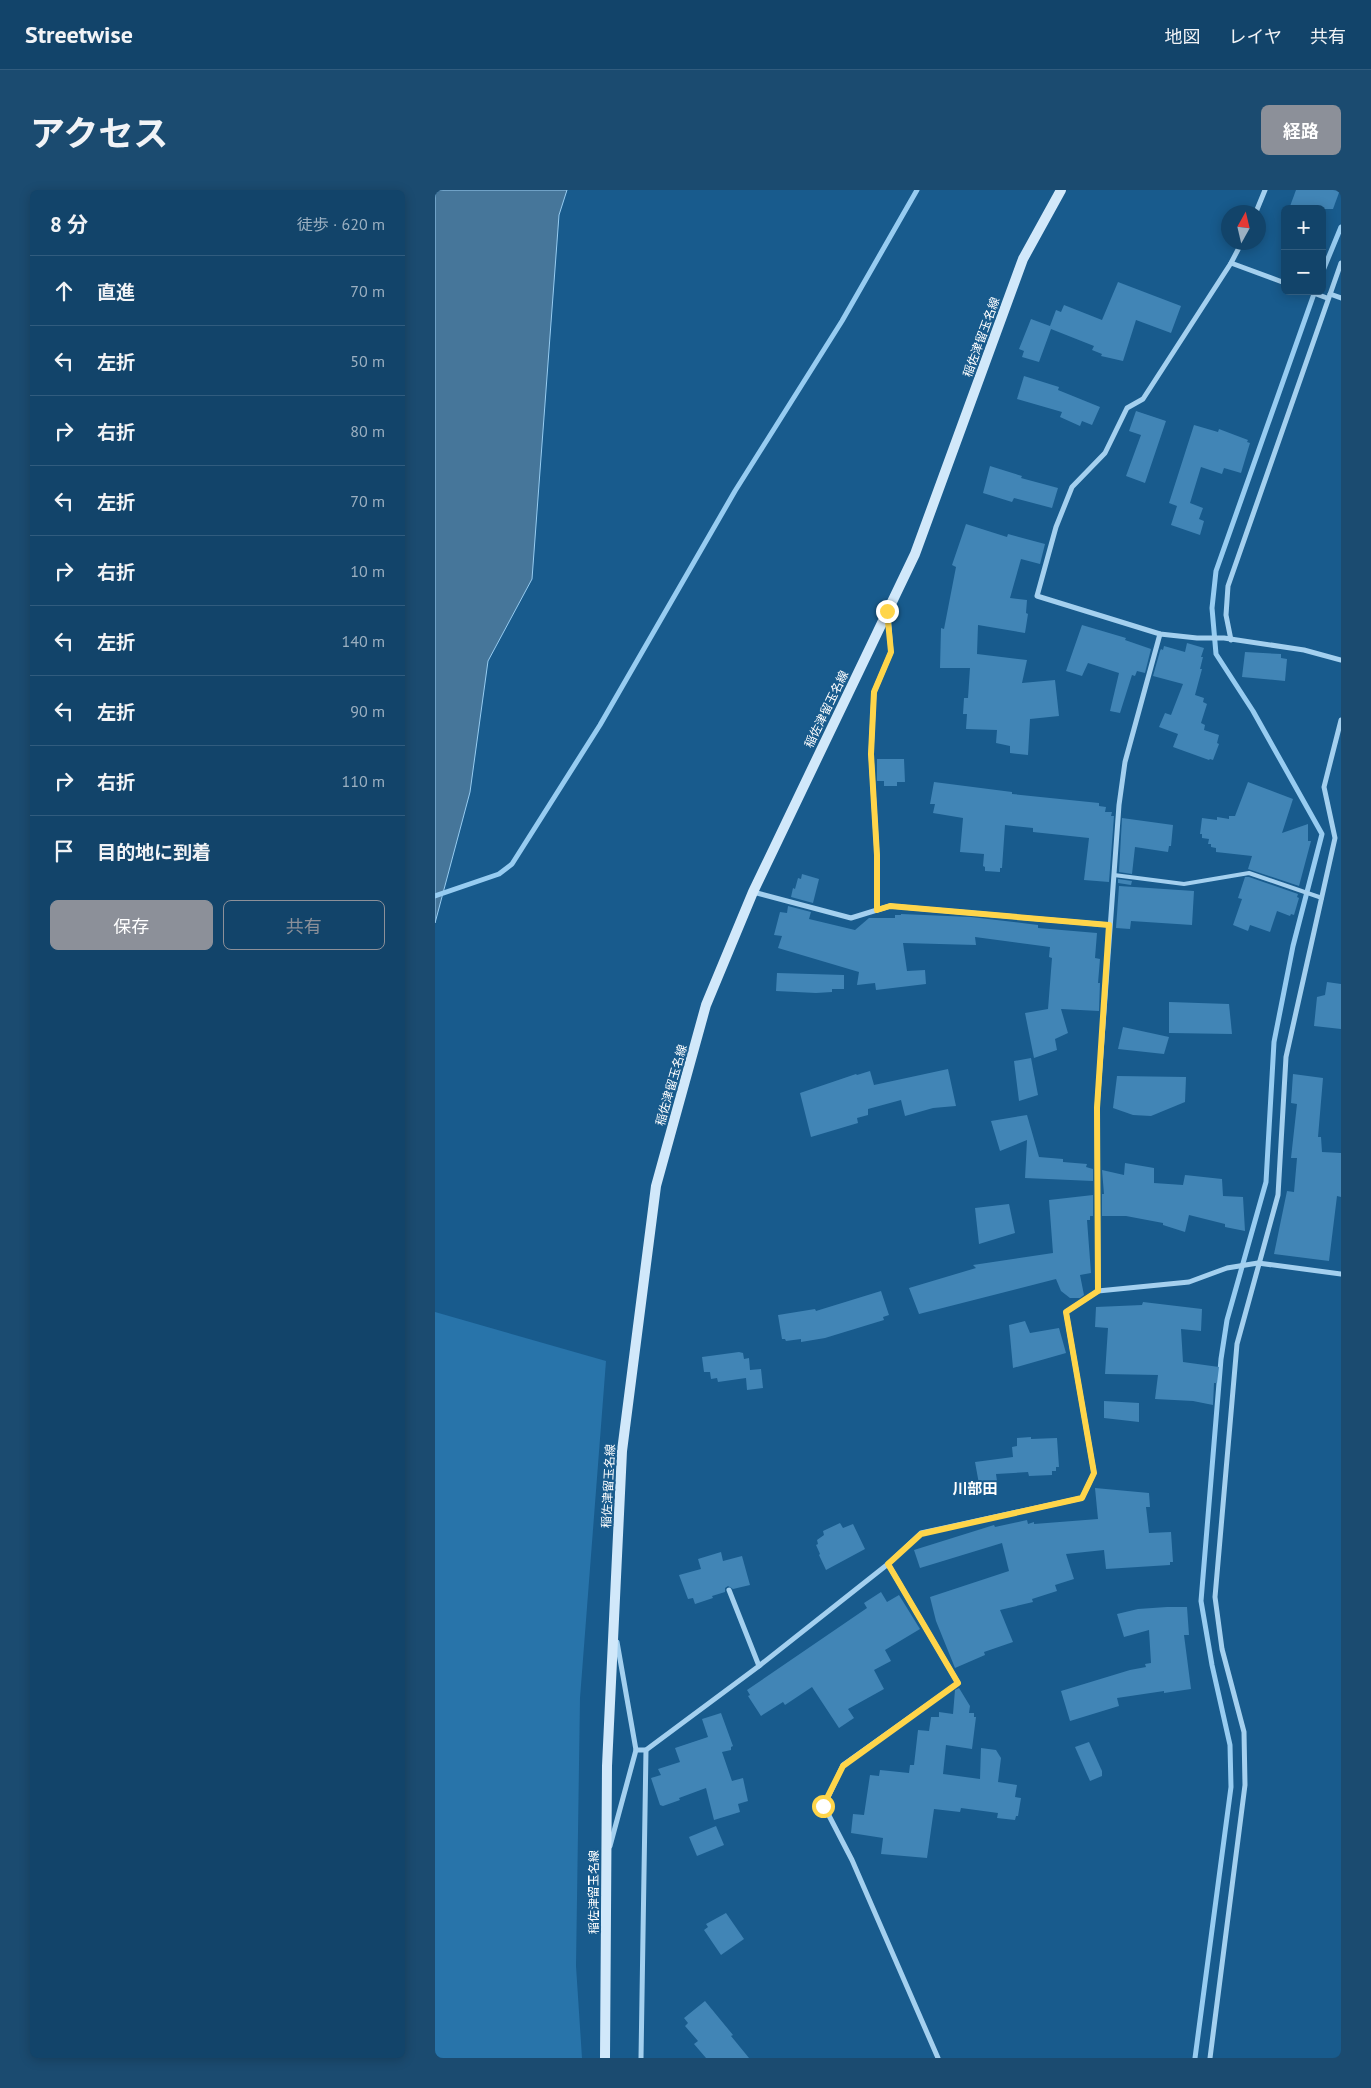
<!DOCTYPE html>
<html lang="ja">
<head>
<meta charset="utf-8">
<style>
  body { margin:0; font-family:"PT Sans","Noto Sans JP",sans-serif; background:#1b4b70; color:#f1f3f6 }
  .controls { position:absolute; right:15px; top:15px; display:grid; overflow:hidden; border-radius:8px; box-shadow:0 2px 12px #0003 }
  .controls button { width:45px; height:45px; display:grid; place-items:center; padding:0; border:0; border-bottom:1px solid #315c7e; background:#12446a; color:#f1f3f6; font:25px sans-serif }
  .compass { position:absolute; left:786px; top:15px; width:45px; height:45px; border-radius:50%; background:#12446a; box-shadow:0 2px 12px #0003; rotate:8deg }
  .stop { position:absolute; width:15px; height:15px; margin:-11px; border:4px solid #ffd54a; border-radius:50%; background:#fff }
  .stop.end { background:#ffd54a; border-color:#fff; box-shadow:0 1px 5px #0008 }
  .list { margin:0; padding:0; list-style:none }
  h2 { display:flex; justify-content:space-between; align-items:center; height:65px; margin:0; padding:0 20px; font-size:21px }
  h2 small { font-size:16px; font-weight:400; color:#9cb0c1 }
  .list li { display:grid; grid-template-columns:32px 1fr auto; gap:15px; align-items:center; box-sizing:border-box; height:70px; padding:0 20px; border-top:1px solid #315c7e }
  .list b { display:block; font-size:19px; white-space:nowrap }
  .list em { font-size:16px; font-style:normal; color:#9cb0c1 }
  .actions { display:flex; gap:10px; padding:15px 20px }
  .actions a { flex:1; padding:11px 0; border:1px solid #8c9099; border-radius:8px; text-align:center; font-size:18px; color:#8c9099 }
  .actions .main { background:#8c9099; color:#fff }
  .icon { flex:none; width:28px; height:28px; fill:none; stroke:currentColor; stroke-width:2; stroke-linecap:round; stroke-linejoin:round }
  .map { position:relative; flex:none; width:906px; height:1868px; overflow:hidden; border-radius:8px }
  header { display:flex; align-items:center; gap:30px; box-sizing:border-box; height:70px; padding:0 25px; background:#12446a; border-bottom:1px solid #315c7e }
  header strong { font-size:24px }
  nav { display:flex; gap:28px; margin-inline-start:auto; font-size:18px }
  .intro { display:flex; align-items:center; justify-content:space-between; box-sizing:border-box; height:120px; padding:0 30px }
  h1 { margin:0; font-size:35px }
  .button { padding:12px 22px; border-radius:8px; background:#8c9099; color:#fff; font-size:18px; font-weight:700 }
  main { display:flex; gap:30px; padding:0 30px }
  aside { flex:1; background:#12446a; border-radius:8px; box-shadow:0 2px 12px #0003 }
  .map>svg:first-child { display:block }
  .green { fill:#2874aa }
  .water { fill:#46769a; stroke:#97ccf1 }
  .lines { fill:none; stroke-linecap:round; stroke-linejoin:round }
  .stream { stroke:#97ccf1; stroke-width:5 }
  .building { fill:#4185b6 }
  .lane { stroke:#a4d0ef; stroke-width:4 }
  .street { stroke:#a4d0ef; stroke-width:5 }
  .secondary { stroke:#d1e8fa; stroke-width:10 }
  .route { stroke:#ffd54a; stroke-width:6 }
  .labels { text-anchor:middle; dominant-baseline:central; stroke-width:4; stroke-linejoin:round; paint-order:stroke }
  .street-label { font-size:12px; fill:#fff; stroke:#185b8d }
  .quarter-label { font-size:15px; font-weight:bold; fill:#fff; stroke:#185b8d }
</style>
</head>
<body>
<header>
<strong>Streetwise</strong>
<nav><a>地図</a><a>レイヤ</a><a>共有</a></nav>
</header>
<div class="intro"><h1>アクセス</h1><a class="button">経路</a></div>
<main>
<aside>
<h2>8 分<small>徒歩 · 620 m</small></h2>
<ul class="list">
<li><svg class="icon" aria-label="ahead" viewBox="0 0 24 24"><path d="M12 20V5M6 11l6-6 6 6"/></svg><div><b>直進</b></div><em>70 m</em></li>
<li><svg class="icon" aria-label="left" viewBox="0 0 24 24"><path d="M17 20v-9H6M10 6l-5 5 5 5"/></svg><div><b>左折</b></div><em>50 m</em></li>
<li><svg class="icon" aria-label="right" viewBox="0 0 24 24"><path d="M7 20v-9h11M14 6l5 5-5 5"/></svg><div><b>右折</b></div><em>80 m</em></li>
<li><svg class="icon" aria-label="left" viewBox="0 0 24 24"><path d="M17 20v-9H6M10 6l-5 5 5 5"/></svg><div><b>左折</b></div><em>70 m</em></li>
<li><svg class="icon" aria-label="right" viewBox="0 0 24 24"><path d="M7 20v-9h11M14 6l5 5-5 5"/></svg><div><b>右折</b></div><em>10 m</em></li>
<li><svg class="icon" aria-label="left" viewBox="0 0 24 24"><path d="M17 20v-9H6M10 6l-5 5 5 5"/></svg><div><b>左折</b></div><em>140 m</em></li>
<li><svg class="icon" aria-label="left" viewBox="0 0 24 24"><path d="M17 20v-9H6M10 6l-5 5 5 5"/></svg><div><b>左折</b></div><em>90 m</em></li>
<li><svg class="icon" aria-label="right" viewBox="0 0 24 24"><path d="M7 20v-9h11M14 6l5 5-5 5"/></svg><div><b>右折</b></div><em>110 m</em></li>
<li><svg class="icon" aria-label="arrive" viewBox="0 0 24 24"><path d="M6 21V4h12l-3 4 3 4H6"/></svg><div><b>目的地に到着</b></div></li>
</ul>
<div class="actions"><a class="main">保存</a><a>共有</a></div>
</aside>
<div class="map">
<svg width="906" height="1868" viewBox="0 0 906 1868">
  <rect width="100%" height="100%" fill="#185b8d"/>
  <path class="green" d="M0,1122L171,1171L145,1508L141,1776L147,1868H0Z"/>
  <path class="water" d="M0,0H132L124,25L97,389L53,471L35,602L0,733Z"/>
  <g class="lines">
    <g class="stream">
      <path d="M887,83L906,37"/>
      <path d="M0,706L64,684L77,674L165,535L300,301L407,131L482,0"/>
      <path d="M760,1868L796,1597L795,1555L777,1475L766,1411L786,1169L792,1130L831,992L839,852L858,756L887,644L818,521L781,464L777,418L781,381L880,101"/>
    </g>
  </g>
  <g class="building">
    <path d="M861,0H905L898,19H854Z"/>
    <path d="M683,92L746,116L736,143L701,130L688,171L666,166L667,164L657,160L659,156L616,139L604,172L587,167L589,161L584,159L596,129L615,136L621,120L626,122L629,115L667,130Z"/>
    <path d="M589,186L624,197L623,200L665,217L657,235L647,231L645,236L625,227L627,222L582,209Z"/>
    <path d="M701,221L731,231L710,293L691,286L706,245L694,241Z"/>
    <path d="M759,235L783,242L784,239L813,250L812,252L815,253L806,283L789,278L787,284L766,277L755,313L768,318L764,329L769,331L765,345L736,335L742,316L734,313Z"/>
    <path d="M555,276L587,286L586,288L623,298L617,318L579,308L577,312L548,303Z"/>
    <path d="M531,334L572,347L573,344L610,354L605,374L586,369L575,408L592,410L591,423L593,424L590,443L543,435L542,464L592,470L587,493L620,490L624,526L595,529L593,565L575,563V556L561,553L562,540L531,539L532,524H528L529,508H533L535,478H505L506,438L509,439L521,377L517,375Z"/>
    <path d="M647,435L691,448L690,450L716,459L710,483L702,481L700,486L697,485L685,523L675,521L684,483L653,473L647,486L631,481Z"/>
    <path d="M752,453L769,458L766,467H768L765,479H767L760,505L769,508L768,512L772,514L766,533L770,535L769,540L784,545L782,553L784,554L778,570L775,569L774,570L738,557L743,544L724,537L730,523L736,525L748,494L718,486L725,461L726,459L728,460L729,456L750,462Z"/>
    <path d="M810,462L846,464V468L852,469L850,491L807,487Z"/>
    <path d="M442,569H469L470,592H462V596H449V591H442Z"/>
    <path d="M499,592L577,602V604L664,613V616L671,617L670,622H677L676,626H679L674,692L649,690L654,648L598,642V638L570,635L567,678H565V682L550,681V677L548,676L549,664L525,662L528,628L498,623L500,614H495Z"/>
    <path d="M813,592L858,609L847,643L873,634V651H876L864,696L813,679L817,666L781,662V658L776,657V654H773L774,649L767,648V644H765L767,628L782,630V627L794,629V626H800Z"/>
    <path d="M687,628L738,635L736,656H734L733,662L700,657L697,684L684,682Z"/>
    <path d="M367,684L384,689L378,713L356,707L358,698L360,699L363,688L366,689Z"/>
    <path d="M810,687H814L863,704L862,707L864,708L859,725L856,724L855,726L842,721L835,742L815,735L813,741L798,735L807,709L803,708Z"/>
    <path d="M683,689L697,691L696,695L683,693Z"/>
    <path d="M684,696L759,701L757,735L696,731L695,739L681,738Z"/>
    <path d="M353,716L376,722L374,729L420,740L434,728H460V725H466V724L536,727L603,735V738L662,743L660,768L665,769L663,793H665L664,821L626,819L633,843L620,849L622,860L599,868L590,823L613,819L617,768L614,767L615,757L540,747L541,755L468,753L472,781L490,780L491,794L441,800L440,793L422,795L424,782L343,758L347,746L339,745L345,722L352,723Z"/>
    <path d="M342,783L409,785V799H397V802L381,803L341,801Z"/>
    <path d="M892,792L906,794V839L879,836L882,807L890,805Z"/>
    <path d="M734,812L794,814L797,844L734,843Z"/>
    <path d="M688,837L734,847L729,864L683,859Z"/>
    <path d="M596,868L603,905L584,911L579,871Z"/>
    <path d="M513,879L521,916L498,918L470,926L466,910L433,919V925L422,928L423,933L376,947L365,903L421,884L422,885L435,881L439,895Z"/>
    <path d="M858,884L888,888L883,947H886L887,962L906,963V1007L902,1006L894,1071L839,1064L852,1001L859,1002L862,968H856L862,914L856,913Z"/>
    <path d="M682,886L751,887L750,912L716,926L698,925L678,918Z"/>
    <path d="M592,925L604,967L628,969V972L652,974L651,977L658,979V991L590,988L592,950L565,961L556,931Z"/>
    <path d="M690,973L719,978V993L748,995L750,985L787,989L788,1006L808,1007L810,1041L790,1037V1034L754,1025L750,1042L728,1035V1033L691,1026H667V1004H669L667,980L689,985Z"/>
    <path d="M658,1005V1026H655V1030H652L656,1083L645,1085L649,1105L645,1108H635L626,1101L621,1089L484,1124L474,1098L541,1078L538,1075L618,1063L614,1010Z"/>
    <path d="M574,1014L580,1043L544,1054L540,1018Z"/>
    <path d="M446,1101L454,1125L448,1127L449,1130L390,1148L366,1152V1149L351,1151L350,1149H347L343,1125L380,1119L381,1121Z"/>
    <path d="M708,1112L767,1119L766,1141L746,1139L748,1172L784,1177L782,1193H779L778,1215L758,1211L720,1209L723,1185L670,1184L673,1138L660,1137L661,1117L707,1115Z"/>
    <path d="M590,1131L595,1143L624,1138L631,1163L578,1178L574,1135Z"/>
    <path d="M304,1162L308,1163L309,1169L314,1168L315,1180L326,1179L328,1198L312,1200L311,1188L283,1192L282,1188L276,1189L275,1182H269L267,1167Z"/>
    <path d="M669,1211L704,1213V1232L669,1228Z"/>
    <path d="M596,1247V1249L622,1248L624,1277H621V1281H617V1285L594,1286L593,1282L561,1284L562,1291L544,1294L540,1272L578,1267L577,1257L582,1256V1248Z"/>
    <path d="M660,1298L714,1303L715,1317H711L714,1343L736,1342L738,1372H735V1375L671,1379L669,1360L631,1364L639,1389L620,1395L622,1401L597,1409L598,1412L565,1420L578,1452L549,1462L550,1465L520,1478L501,1431L495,1407L574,1381L567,1353L485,1378L479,1360L559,1335L560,1337L592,1330L593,1334L599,1332V1334L663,1329Z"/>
    <path d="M405,1333L408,1338L418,1334L430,1359L391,1380L384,1365L385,1364L381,1355L383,1354L382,1350L389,1345L388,1341Z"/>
    <path d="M286,1362L288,1371L307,1366L315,1395L298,1399L293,1396L290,1398V1402L277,1406L278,1408L260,1414L258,1408L253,1409L244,1385L266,1379L263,1369Z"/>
    <path d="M446,1402L452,1412L464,1405L485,1439L450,1460L456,1471L439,1480L449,1499L413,1519L419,1528L404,1538L377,1497L350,1515L348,1512L326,1526L313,1506L315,1505L312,1500L432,1418L429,1413Z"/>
    <path d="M732,1417H752L754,1445H749L756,1499L729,1503V1501L682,1508L684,1516L635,1531L626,1501L695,1480L711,1477L710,1474L716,1473L714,1440L689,1447L682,1424L703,1419Z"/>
    <path d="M524,1498L535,1516L534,1523H539V1527H541L537,1559L511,1555L508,1584L545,1589L546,1558L561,1560L566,1568L563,1592L582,1595L580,1607L586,1608L583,1626H581L580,1630L562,1628L563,1623L526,1618L525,1622L499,1619L492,1668L446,1664L448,1648L416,1643L418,1624L429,1625L435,1585L444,1586L445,1580L474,1583L475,1575H479L483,1540L494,1541L496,1527H504V1522L518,1524L520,1500Z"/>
    <path d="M286,1523L298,1556L296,1557V1560L287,1562L297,1591L308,1588L313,1611L303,1614L305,1622L279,1630L271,1598L244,1608L245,1610L228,1616L225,1615L216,1588L226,1585L223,1579L245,1572L240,1558L273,1547L267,1529Z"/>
    <path d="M654,1552L667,1581V1586L655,1591L640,1557Z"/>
    <path d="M281,1636L289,1655L262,1666L254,1647Z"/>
    <path d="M291,1723L309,1749L286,1765L269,1740L273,1737L271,1734Z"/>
    <path d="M270,1811L298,1845L296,1846L314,1868H271L259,1854L263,1851L250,1836L253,1833L249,1828Z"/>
  </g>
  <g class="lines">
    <path class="lane" d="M679,685L749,694L814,683L887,708"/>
    <g class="street">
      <path d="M821,22L830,0"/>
      <path d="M807,52L796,73L708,209L692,218L670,263L637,297L621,337L602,406L725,444L762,448H789L869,460L906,470"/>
      <path d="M796,73L850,93"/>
      <path d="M873,101L892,108"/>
      <path d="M895,104L906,108"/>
      <path d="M796,450L791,425L793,396L906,73"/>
      <path d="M318,702L416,728L455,716L674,735"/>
      <path d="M442,720V665L436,564L439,502L456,462L453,424"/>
      <path d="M663,1101L662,918L684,615L690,572L725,444"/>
      <path d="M453,1374L523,1493L408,1575L389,1616L417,1670L503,1868"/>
      <path d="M294,1400L324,1476"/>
      <path d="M182,1452L201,1560"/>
      <path d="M175,1656L201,1560H211L324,1476L453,1374L486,1343L647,1308L659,1283L631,1122L663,1101L754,1092L792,1078L823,1073L906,1084"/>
      <path d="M206,1868L211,1560"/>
      <path d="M775,1868L810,1595L809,1542L787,1459L780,1407L802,1154L843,1005L851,867L900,648L889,597L906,530"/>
    </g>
    <path class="secondary" d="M170,1868L172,1576L187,1261L221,996L271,815L318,702L480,364L588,69L626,0"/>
  </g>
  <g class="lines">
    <path class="route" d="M388,1616L408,1576L523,1493L453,1374L486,1344L647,1308L659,1283L631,1122L663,1101L662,918L674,735L455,716L442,720V665L436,564L439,502L456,462L452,421"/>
  </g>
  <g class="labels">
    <g class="street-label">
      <text transform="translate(546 147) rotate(-70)">稲佐津留玉名線</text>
      <text transform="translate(391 519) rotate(-64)">稲佐津留玉名線</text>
      <text transform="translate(236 895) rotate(-74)">稲佐津留玉名線</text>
      <text transform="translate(173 1296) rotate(-87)">稲佐津留玉名線</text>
      <text transform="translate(158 1702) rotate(-90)">稲佐津留玉名線</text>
    </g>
    <g class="quarter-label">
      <text x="540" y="1298">川部田</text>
    </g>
  </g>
</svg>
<div class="controls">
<button>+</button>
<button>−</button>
</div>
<svg class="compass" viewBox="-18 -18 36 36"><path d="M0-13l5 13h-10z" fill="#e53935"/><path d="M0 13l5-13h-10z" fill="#9cb0c1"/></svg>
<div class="stop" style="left:388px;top:1616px"></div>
<div class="stop end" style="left:452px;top:421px"></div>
</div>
</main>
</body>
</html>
